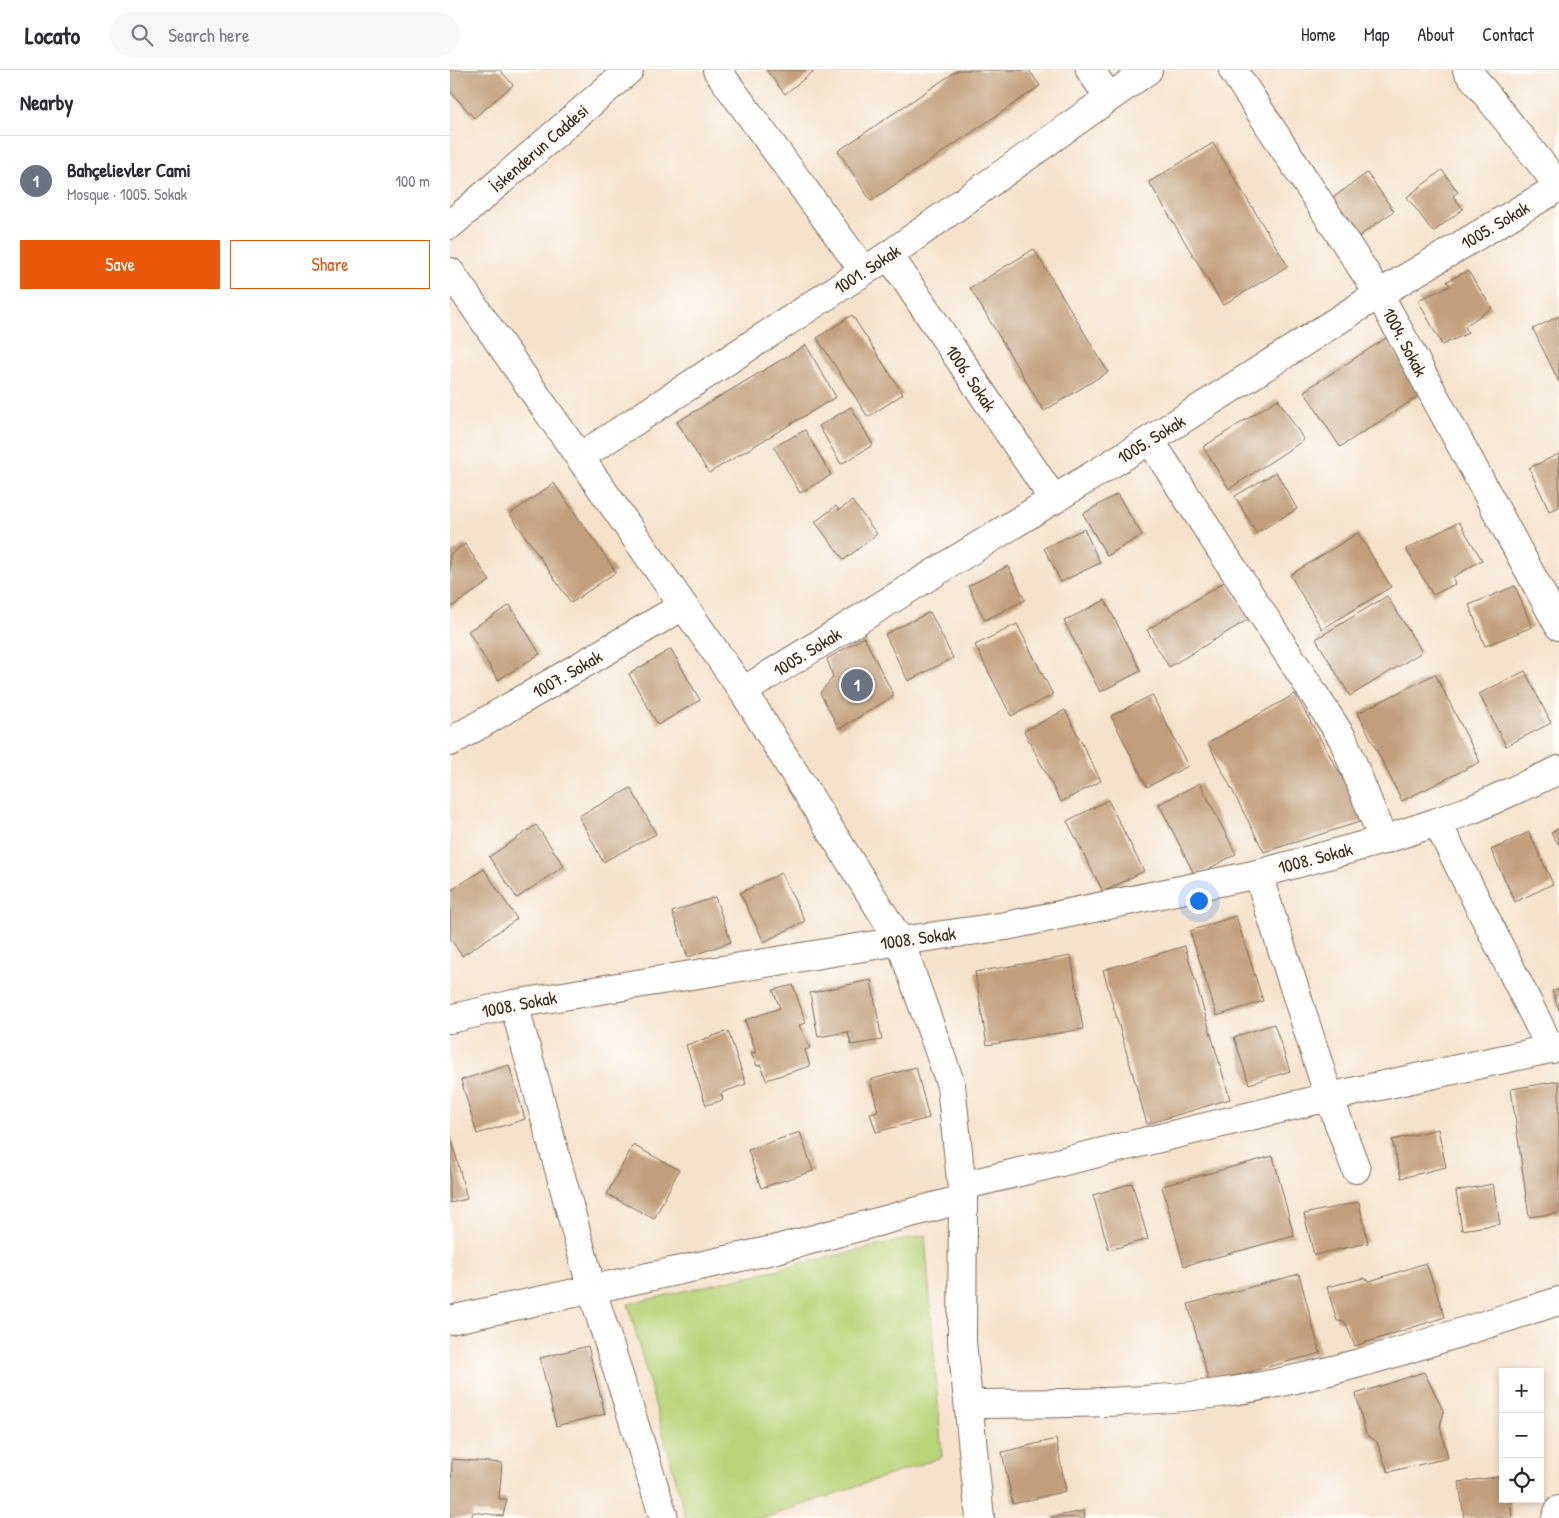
<!DOCTYPE html>
<html lang="en">
<head>
<meta charset="utf-8">
<style>
  body { margin:0; font-family:"Patrick Hand",sans-serif; background:#f7f7f7; color:#2b2b33 }
  .controls { position:absolute; right:15px; bottom:15px; display:grid; overflow:hidden; border-radius:0px; box-shadow:0 2px 8px #0003 }
  .controls button { width:45px; height:45px; display:grid; place-items:center; padding:0; border:0; border-bottom:1px solid #e1e1e2; background:#fff; color:#2b2b33; font:25px sans-serif }
  .you { position:absolute; left:748px; top:830px; width:18px; height:18px; margin:-12px; border:4px solid #fff; border-radius:50%; background:#1a73e8; box-shadow:0 0 0 8px #1a73e833 }
  .badge { display:grid; place-items:center; width:32px; height:32px; border-radius:50%; background:#ea580c; color:#fff; font-size:16px; font-weight:700 }
  .pin { position:absolute; translate:-50% -50%; border:2px solid #fff; box-shadow:0 1px 5px #0006 }
  .list { margin:0; padding:0; list-style:none }
  h2 { display:flex; justify-content:space-between; align-items:center; height:65px; margin:0; padding:0 20px; font-size:21px }
  h2 small { font-size:16px; font-weight:400; color:#7c7c81 }
  .list li { display:grid; grid-template-columns:32px 1fr auto; gap:15px; align-items:center; box-sizing:border-box; height:90px; padding:0 20px; border-top:1px solid #e1e1e2 }
  .list b { display:block; font-size:19px; white-space:nowrap }
  .list p { margin:0; font-size:16px; white-space:nowrap; color:#7c7c81 }
  .list em { font-size:16px; font-style:normal; color:#7c7c81 }
  .actions { display:flex; gap:10px; padding:15px 20px }
  .actions a { flex:1; padding:11px 0; border:1px solid #ea580c; border-radius:0px; text-align:center; font-size:18px; color:#ea580c }
  .actions .main { background:#ea580c; color:#fff }
  .icon { flex:none; width:28px; height:28px; fill:none; stroke:currentColor; stroke-width:2; stroke-linecap:round; stroke-linejoin:round }
  .map { position:relative; flex:none; width:1109px; height:1448px; overflow:hidden }
  header { display:flex; align-items:center; gap:30px; box-sizing:border-box; height:70px; padding:0 25px; background:#fff; border-bottom:1px solid #e1e1e2 }
  header strong { font-size:24px }
  nav { display:flex; gap:28px; margin-inline-start:auto; font-size:18px }
  .search { width:350px; height:45px; background:#f7f7f7; display:flex; align-items:center; gap:12px; box-sizing:border-box; padding:0 18px; border-radius:28px; color:#7c7c81; font-size:19px }
  main { display:flex }
  aside { flex:1; background:#fff }
  .map>svg:first-child { display:block }
  .green { fill:#b9d378; stroke:#7a7e4b }
  .building { fill:#c19f7d }
  .lines { fill:none; stroke-linecap:round; stroke-linejoin:round }
  .minor-casing { stroke:#7c6a5b; stroke-width:30 }
  .tertiary-casing { stroke:#7c6a5b; stroke-width:30 }
  .minor { stroke:#fff; stroke-width:28 }
  .tertiary { stroke:#fff; stroke-width:28 }
  .labels { text-anchor:middle; dominant-baseline:central; stroke-width:4; stroke-linejoin:round; paint-order:stroke }
  .street-label { font-size:18px; fill:#3b2a1e; stroke:#fdfcf7 }
</style>
</head>
<body>
<header>
<strong>Locato</strong>
<div class="search"><svg class="icon" aria-label="search" viewBox="0 0 24 24"><circle cx="10" cy="10" r="6"/><path d="M15 15l6 6"/></svg>Search here</div>
<nav><a>Home</a><a>Map</a><a>About</a><a>Contact</a></nav>
</header>
<main>
<aside>
<h2>Nearby<small></small></h2>
<ul class="list">
<li><span class="badge" style="background:#6b7280">1</span><div><b>Bahçelievler Cami</b><p>Mosque · 1005. Sokak</p></div><em>100 m</em></li>
</ul>
<div class="actions"><a class="main">Save</a><a>Share</a></div>
</aside>
<div class="map">
<svg width="1109" height="1448" viewBox="0 0 1109 1448">
  <rect width="100%" height="100%" fill="#fdfcf7"/>
  <filter id="ink" filterUnits="userSpaceOnUse"><feTurbulence type="fractalNoise" baseFrequency=".02" numOctaves="2"/><feDisplacementMap in="SourceGraphic" scale="10" xChannelSelector="R" yChannelSelector="G"/><feConvolveMatrix kernelMatrix="1 2 1 2 8 2 1 2 1" color-interpolation-filters="sRGB"/></filter>
  <filter id="wash" filterUnits="userSpaceOnUse"><feTurbulence type="fractalNoise" baseFrequency=".0096" numOctaves="4" result="noise"/><feDisplacementMap in="SourceGraphic" scale="20" xChannelSelector="R" yChannelSelector="G"/><feGaussianBlur stdDeviation="1.12" result="paint"/><feColorMatrix in="noise" values="0 0 0 0 0 0 0 0 0 0 0 0 0 0 0 0 0 1.4 0 .05"/><feComposite in="paint" operator="in"/></filter>
  <g filter="url(#wash)">
    <rect width="100%" height="100%" fill="#f6e2cb"/>
    <path class="green" d="M475,1165L492,1387L314,1448H236L178,1234Z"/>
    <g id="blocks">
      <g class="building">
        <path d="M0,0H50L63,15L24,48L0,21Z"/>
        <path d="M316,0H365L335,24Z"/>
        <path d="M508,0H579L590,16L421,131L388,81Z"/>
        <path d="M763,73L838,196L773,235L699,112Z"/>
        <path d="M992,100L1008,122L1003,126L1013,139L983,162L957,127Z"/>
        <path d="M917,103L944,141L904,170L877,132Z"/>
        <path d="M584,179L658,302L594,341L520,218Z"/>
        <path d="M1018,201L1042,238L1015,256L1018,263L992,275L968,230L1000,216L997,211Z"/>
        <path d="M402,245L453,324L418,347L367,268Z"/>
        <path d="M1109,246V312L1083,259Z"/>
        <path d="M936,268L972,324L890,377L854,321Z"/>
        <path d="M356,275L386,327L259,403L227,352Z"/>
        <path d="M828,329L854,370L779,419L753,377Z"/>
        <path d="M401,337L423,375L391,394L369,356Z"/>
        <path d="M355,360L381,405L350,423L324,377Z"/>
        <path d="M1109,384V437L1099,441L1079,398Z"/>
        <path d="M826,402L847,439L806,463L785,426Z"/>
        <path d="M104,413L166,502L121,533L60,444Z"/>
        <path d="M667,424L692,465L657,486L633,444Z"/>
        <path d="M402,431L427,464L394,490L365,452L386,436L389,440Z"/>
        <path d="M1009,452L1032,490L1003,507L1005,514L983,525L956,479Z"/>
        <path d="M634,459L650,493L611,512L594,478Z"/>
        <path d="M908,463L941,517L872,559L840,505Z"/>
        <path d="M15,474L40,511L0,538V484Z"/>
        <path d="M558,496L575,530L535,550L518,516Z"/>
        <path d="M776,511L799,549L719,597L697,560Z"/>
        <path d="M1065,516L1082,557L1035,576L1019,535Z"/>
        <path d="M937,526L972,582L900,626L866,569Z"/>
        <path d="M655,530L691,601L650,622L614,551Z"/>
        <path d="M60,535L90,584L48,610L18,561Z"/>
        <path d="M480,542L503,588L458,611L435,564Z"/>
        <path d="M567,554L603,625L561,646L525,575Z"/>
        <path d="M414,567L444,626L389,659L370,623L383,607L377,589Z"/>
        <path d="M221,579L250,630L208,655L179,604Z"/>
        <path d="M1075,601L1101,653L1056,676L1029,624Z"/>
        <path d="M985,604L1030,692L952,731L908,643Z"/>
        <path d="M845,624L916,750L814,782L758,673Z"/>
        <path d="M702,625L738,696L697,717L661,646Z"/>
        <path d="M615,640L651,711L611,732L574,661Z"/>
        <path d="M750,713L786,784L745,806L709,734Z"/>
        <path d="M181,718L206,764L153,792L129,746Z"/>
        <path d="M658,730L694,801L653,822L617,751Z"/>
        <path d="M86,755L114,796L67,828L39,787Z"/>
        <path d="M1109,758V775L1101,763Z"/>
        <path d="M1079,762L1103,814L1065,832L1041,780Z"/>
        <path d="M34,799L67,849L12,886L0,868V821Z"/>
        <path d="M331,803L355,851L314,872L290,823Z"/>
        <path d="M265,827L281,872L238,887L222,842Z"/>
        <path d="M786,846L813,931L767,946L740,861Z"/>
        <path d="M735,876L780,1029L697,1054L653,900Z"/>
        <path d="M621,886L633,959L537,975L525,902Z"/>
        <path d="M421,910L432,970L401,975L398,962L368,967L360,923Z"/>
        <path d="M343,915L356,953L349,955L360,978L355,980L360,996L316,1010L311,995L307,996L301,983L306,982L295,950L330,938L323,920Z"/>
        <path d="M1109,919V940L1102,921Z"/>
        <path d="M824,954L840,1001L799,1014L784,967Z"/>
        <path d="M278,961L296,1014L271,1023L273,1030L256,1035L236,975Z"/>
        <path d="M59,995L75,1049L27,1064L11,1010Z"/>
        <path d="M466,997L479,1048L426,1062L420,1043L428,1041L420,1010Z"/>
        <path d="M1109,1011V1143L1079,1147L1061,1019Z"/>
        <path d="M988,1059L996,1097L951,1108L942,1070Z"/>
        <path d="M350,1062L363,1101L311,1118L298,1080Z"/>
        <path d="M1,1066L17,1129L0,1133V1067Z"/>
        <path d="M183,1075L229,1100L204,1149L157,1124Z"/>
        <path d="M823,1086L844,1166L734,1196L712,1116Z"/>
        <path d="M682,1113L698,1169L659,1180L643,1125Z"/>
        <path d="M1043,1114L1050,1154L1012,1160L1006,1121Z"/>
        <path d="M909,1132L918,1173L864,1185L854,1144Z"/>
        <path d="M976,1193L995,1247L905,1276L895,1252L887,1251L877,1217L914,1208L920,1211Z"/>
        <path d="M849,1204L870,1283L759,1313L738,1234Z"/>
        <path d="M138,1276L155,1344L106,1356L90,1288Z"/>
        <path d="M974,1302L994,1342L990,1356L998,1388L938,1402L927,1372L916,1364L906,1324Z"/>
        <path d="M606,1369L616,1421L563,1434L552,1382Z"/>
        <path d="M2,1389L52,1393L49,1429H57L53,1446L23,1442L21,1448H0Z"/>
        <path d="M1053,1406V1429H1060L1062,1448H1014L1009,1412Z"/>
        <path d="M634,1441L635,1448H601V1447Z"/>
      </g>
    </g>
  </g>
  <g filter="url(#ink)">
    <use href="#blocks" fill-opacity="0" stroke="#7c6a5b" stroke-width="1"/>
    <g class="lines">
      <g class="minor-casing">
        <g id="minor">
          <path d="M267,0L414,201"/>
          <path d="M640,0L659,27"/>
          <path d="M783,0L929,224L1109,556"/>
          <path d="M439,185L604,430"/>
          <path d="M0,202L293,621L450,871L501,1015L513,1129L512,1272L530,1448"/>
          <path d="M700,370L893,669L933,770"/>
          <path d="M130,387L439,185L698,0"/>
          <path d="M293,621L700,370L929,224L1109,117"/>
          <path d="M0,672L233,536"/>
          <path d="M987,752L1101,979"/>
          <path d="M808,804L879,1027L906,1099"/>
          <path d="M64,934L142,1220L214,1448"/>
          <path d="M0,949L64,934L450,871L556,856L808,804L933,770L987,752L1023,739L1109,700"/>
          <path d="M512,1116L879,1027L1109,977"/>
          <path d="M0,1250L323,1180L513,1129"/>
          <path d="M519,1334C603,1333 685,1334 769,1323C886,1307 997,1266 1109,1231"/>
          <path d="M1106,1448L1109,1440"/>
        </g>
      </g>
      <g class="tertiary-casing">
        <g id="tertiary">
          <path d="M1017,0L1109,116"/>
          <path d="M0,155L179,0"/>
        </g>
      </g>
      <use href="#minor" class="minor"/>
      <use href="#tertiary" class="tertiary"/>
    </g>
  </g>
  <g class="labels">
    <g class="street-label">
      <text transform="translate(89 78) rotate(-41)">İskenderun Caddesi</text>
      <text transform="translate(1045 155) rotate(-31)">1005. Sokak</text>
      <text transform="translate(417 199) rotate(-33)">1001. Sokak</text>
      <text transform="translate(955 272) rotate(62)">1004. Sokak</text>
      <text transform="translate(521 308) rotate(56)">1006. Sokak</text>
      <text transform="translate(701 369) rotate(-32)">1005. Sokak</text>
      <text transform="translate(357 582) rotate(-32)">1005. Sokak</text>
      <text transform="translate(117 604) rotate(-30)">1007. Sokak</text>
      <text transform="translate(865 788) rotate(-15)">1008. Sokak</text>
      <text transform="translate(468 868) rotate(-8)">1008. Sokak</text>
      <text transform="translate(69 934) rotate(-11)">1008. Sokak</text>
    </g>
  </g>
</svg>
<div class="controls">
<button>+</button>
<button>−</button>
<button><svg class="icon" aria-label="locate" viewBox="0 0 24 24"><circle cx="12" cy="12" r="6"/><path d="M12 2v4M12 18v4M2 12h4M18 12h4"/></svg></button>
</div>
<div class="you"></div>
<div class="pin badge" style="left:407px;top:615px;background:#6b7280">1</div>
</div>
</main>
</body>
</html>
